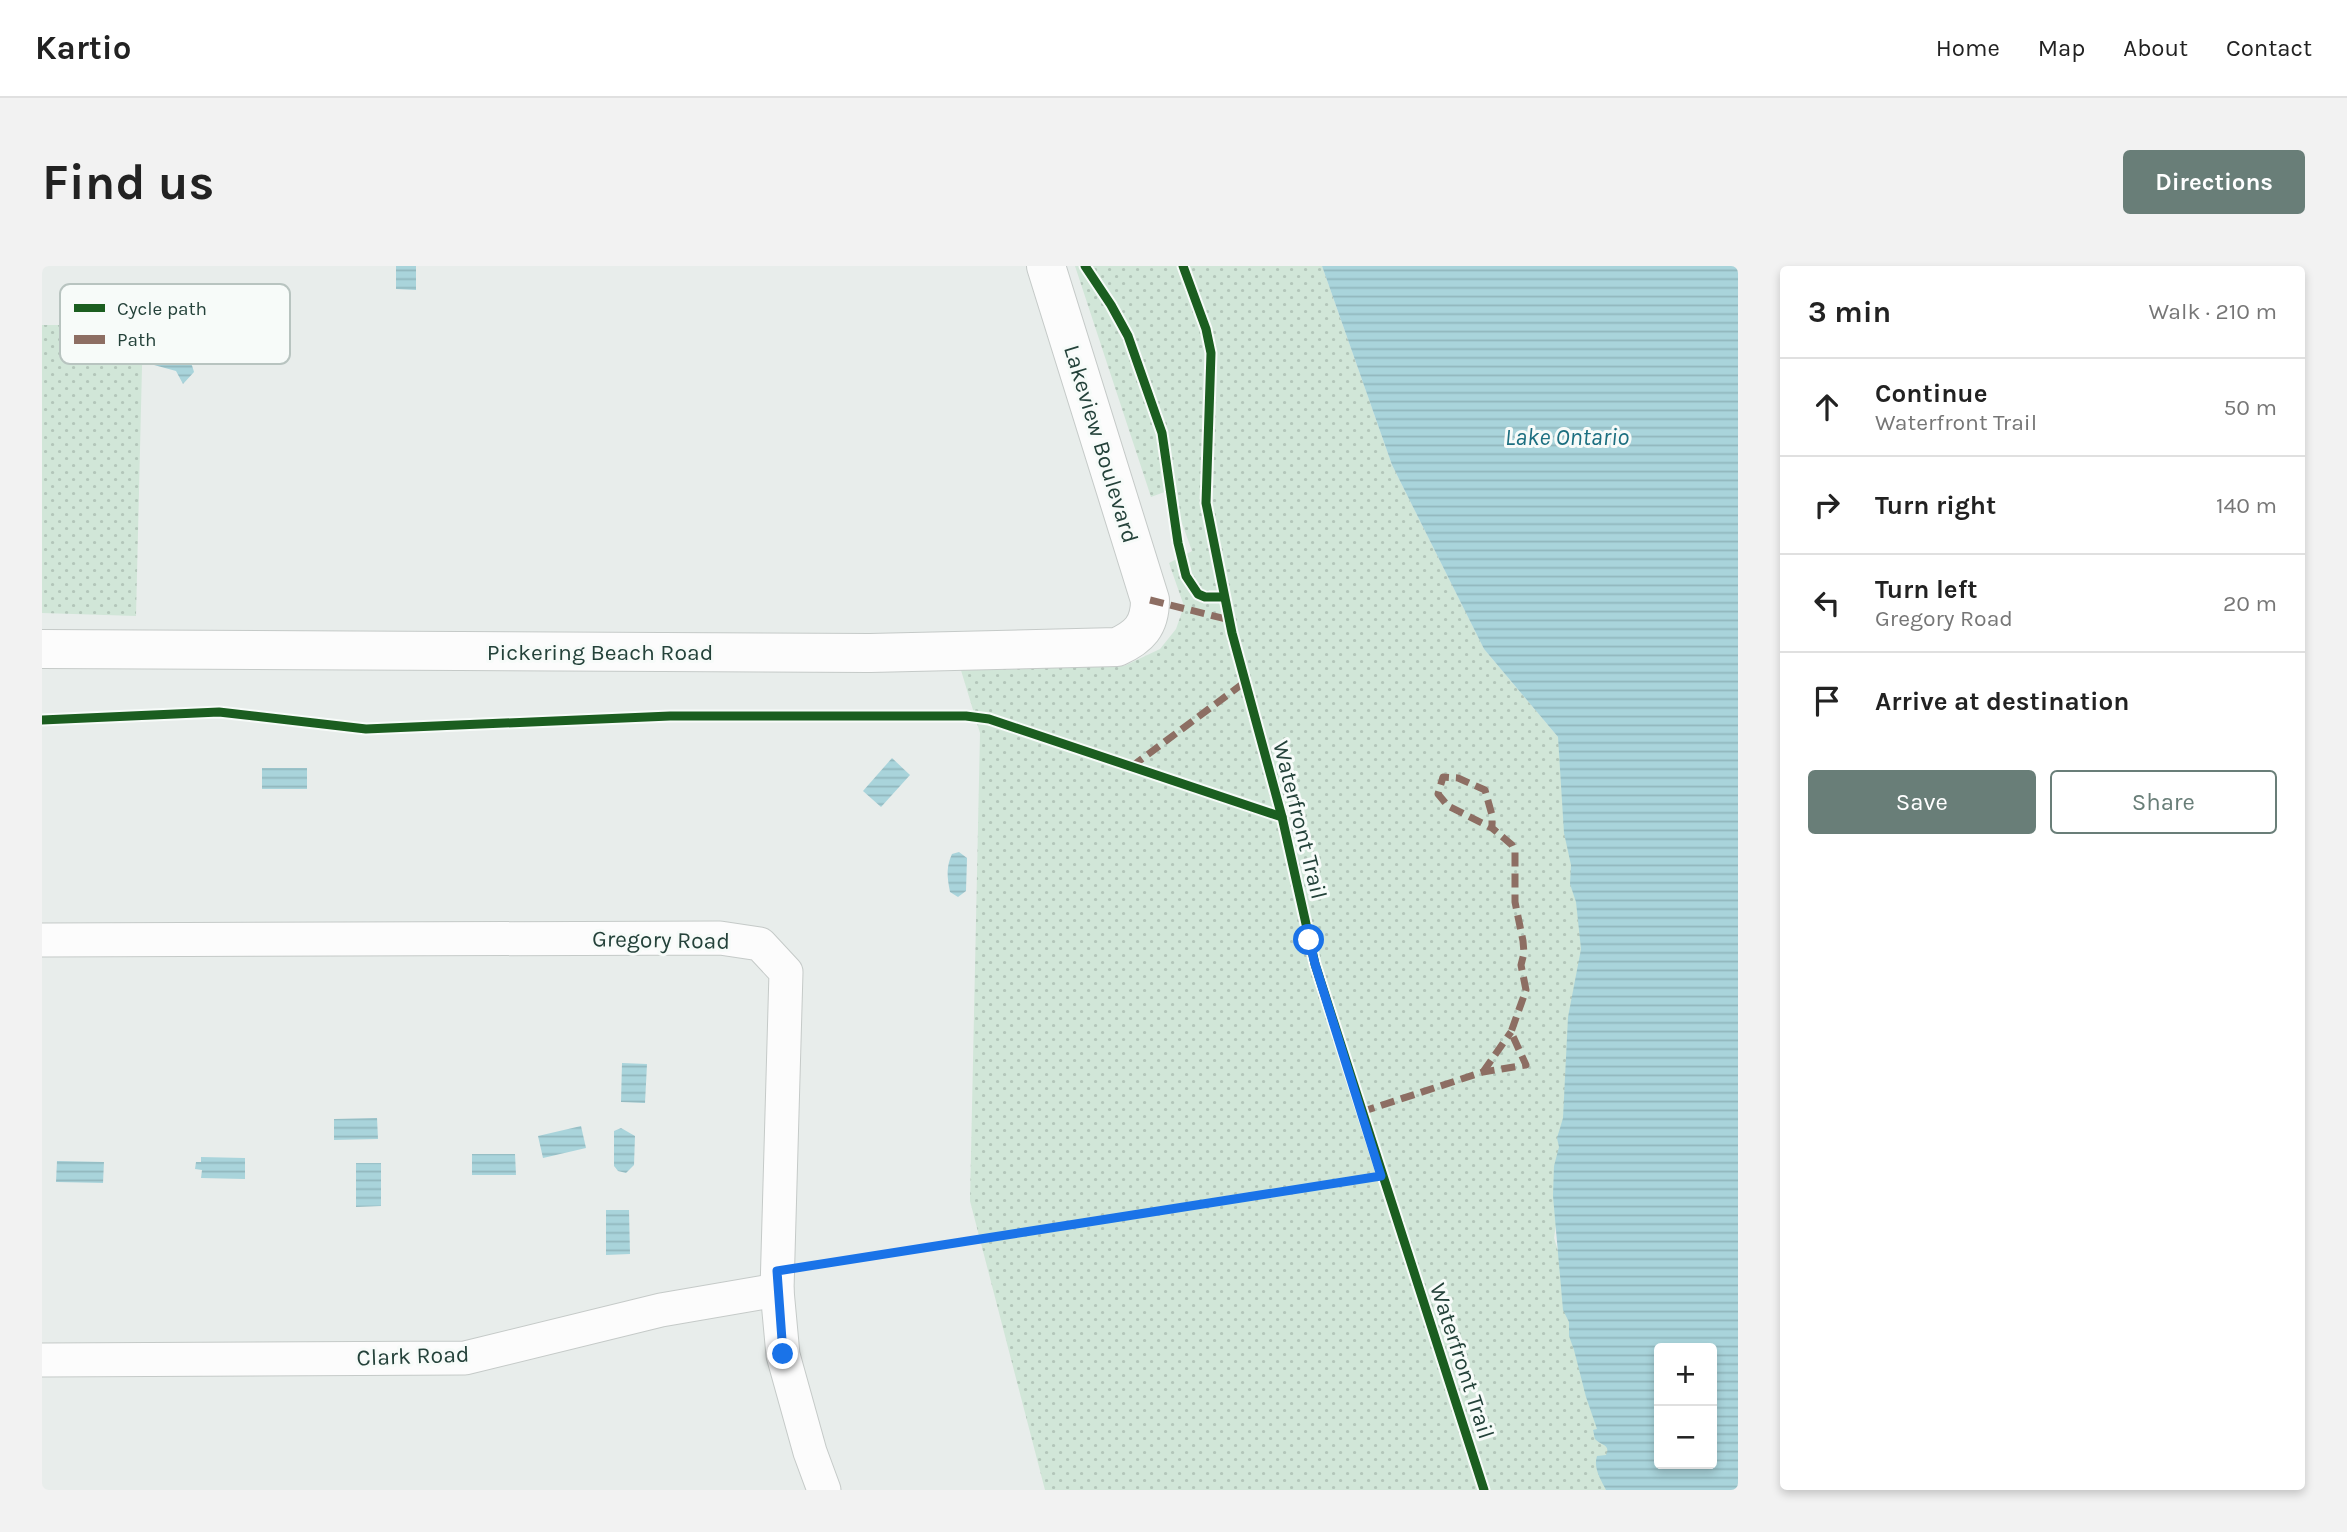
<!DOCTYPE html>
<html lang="en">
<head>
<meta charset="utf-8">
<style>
  body { margin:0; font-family:Karla,sans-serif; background:#f2f2f2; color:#222 }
  .controls { position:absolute; right:21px; bottom:21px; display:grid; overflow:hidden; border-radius:7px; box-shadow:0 4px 10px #0003 }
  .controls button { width:63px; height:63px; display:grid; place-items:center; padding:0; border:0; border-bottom:2px solid #e0e0e0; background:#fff; color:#222; font:35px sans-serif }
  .stop { position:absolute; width:21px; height:21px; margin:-16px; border:5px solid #1a73e8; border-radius:50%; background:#fff }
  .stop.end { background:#1a73e8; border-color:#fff; box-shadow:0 2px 7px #0008 }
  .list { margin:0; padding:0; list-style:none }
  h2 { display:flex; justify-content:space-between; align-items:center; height:91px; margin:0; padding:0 28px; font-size:30px }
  h2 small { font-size:23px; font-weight:400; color:#767676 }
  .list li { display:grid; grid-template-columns:46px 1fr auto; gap:21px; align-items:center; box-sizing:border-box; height:98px; padding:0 28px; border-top:2px solid #e0e0e0 }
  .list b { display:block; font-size:26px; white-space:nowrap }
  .list p { margin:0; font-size:23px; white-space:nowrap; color:#767676 }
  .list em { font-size:23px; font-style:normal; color:#767676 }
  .actions { display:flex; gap:14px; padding:21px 28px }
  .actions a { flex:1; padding:16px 0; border:2px solid #697e78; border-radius:7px; text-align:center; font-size:24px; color:#697e78 }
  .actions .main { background:#697e78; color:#fff }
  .icon { flex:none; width:38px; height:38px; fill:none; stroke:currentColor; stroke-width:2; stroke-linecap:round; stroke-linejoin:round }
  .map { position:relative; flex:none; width:1696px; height:1224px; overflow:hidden; border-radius:7px }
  header { display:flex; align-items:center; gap:42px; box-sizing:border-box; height:98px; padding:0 35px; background:#fff; border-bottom:2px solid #e0e0e0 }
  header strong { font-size:33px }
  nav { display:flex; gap:38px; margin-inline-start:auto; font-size:24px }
  .intro { display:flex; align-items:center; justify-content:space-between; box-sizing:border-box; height:168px; padding:0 42px }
  h1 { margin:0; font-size:49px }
  .button { padding:18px 32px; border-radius:7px; background:#697e78; color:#fff; font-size:24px; font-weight:700 }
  main { display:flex; gap:42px; padding:0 42px }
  aside { flex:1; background:#fff; border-radius:7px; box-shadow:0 4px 10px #0003 }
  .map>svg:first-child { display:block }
  .grass { fill:url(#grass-dots) }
  .water { fill:url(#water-rules); fill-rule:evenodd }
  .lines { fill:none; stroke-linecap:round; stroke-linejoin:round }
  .minor-casing { stroke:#c5cac8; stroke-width:35 }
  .tertiary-casing { stroke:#c5cac8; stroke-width:40 }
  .path { stroke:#c3ccca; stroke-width:4.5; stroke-dasharray:3.5 5; stroke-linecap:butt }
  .minor { stroke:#fcfcfc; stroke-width:33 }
  .tertiary { stroke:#fcfcfc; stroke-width:38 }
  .quiet { stroke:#8d6e63; stroke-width:7; stroke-dasharray:14 7; stroke-linecap:butt }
  .cycleway-casing { stroke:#f7fbf9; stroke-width:13 }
  .cycleway { stroke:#1b5e20; stroke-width:9 }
  .route { stroke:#1a73e8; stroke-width:9 }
  .labels { text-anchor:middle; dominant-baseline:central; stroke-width:6; stroke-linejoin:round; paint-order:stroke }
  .street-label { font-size:23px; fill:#24423a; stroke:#f7fbf9 }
  .water-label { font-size:24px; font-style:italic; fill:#1c6f80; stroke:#f7fbf9 }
  .key { fill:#f7fbf9; stroke:#b8c4c0; stroke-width:2 }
  .key-label { font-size:19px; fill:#24423a }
</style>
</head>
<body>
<header>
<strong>Kartio</strong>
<nav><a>Home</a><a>Map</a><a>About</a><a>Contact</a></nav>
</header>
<div class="intro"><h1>Find us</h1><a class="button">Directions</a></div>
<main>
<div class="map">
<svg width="1696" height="1224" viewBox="0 0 1696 1224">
  <defs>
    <pattern id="grass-dots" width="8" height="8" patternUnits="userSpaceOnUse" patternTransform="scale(1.75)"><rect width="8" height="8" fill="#d1e6d8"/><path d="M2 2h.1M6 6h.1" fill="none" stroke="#b3c6ba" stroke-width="1.8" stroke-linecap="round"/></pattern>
    <pattern id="water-rules" width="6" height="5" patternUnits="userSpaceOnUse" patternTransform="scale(1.75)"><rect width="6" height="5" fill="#a9d4db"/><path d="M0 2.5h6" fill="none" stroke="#91b7bd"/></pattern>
  </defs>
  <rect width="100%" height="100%" fill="#e8edeb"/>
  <g class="grass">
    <path d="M1033,0H1280L1350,199L1442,383L1516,471L1561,640L1546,763L1512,972L1589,1224H1003L928,935L938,467L918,401L1082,400L1118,383L1134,363L1142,340L1127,297L1150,285L1128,224L1109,231Z"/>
    <path d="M0,59H101L94,350L0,347Z"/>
  </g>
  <g class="water">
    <path d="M354,0H374V24L354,23Z"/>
    <path d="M1280,0H1696V1224H1564C1559,1214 1551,1202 1555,1190L1564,1189C1569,1178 1559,1180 1553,1173C1552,1170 1552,1167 1551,1164L1555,1163L1544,1131L1532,1084L1527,1070V1056L1521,1044L1511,930L1512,900L1517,881L1515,872L1521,852L1526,751L1539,683L1534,636L1528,618L1529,599L1522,567L1516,471L1442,383L1350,199ZM1617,1082H1670V1198H1617Z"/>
    <path d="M117,79C133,80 149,89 152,106L141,118L134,105L112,99L105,90L108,81Z"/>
    <path d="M850,492L868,509L839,541L821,525Z"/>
    <rect x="220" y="502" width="45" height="21"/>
    <path d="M917,586L925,592L924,625L916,631L908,626C905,611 904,601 910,588Z"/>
    <path d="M580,797L605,798L603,837L579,836Z"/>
    <path d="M335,852L336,873L292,874V853Z"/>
    <path d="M539,860L544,882L501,892L496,870Z"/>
    <path d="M579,862L593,870L592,899L584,907L576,905L572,900V865Z"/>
    <path d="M430,888H473L474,909H430Z"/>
    <path d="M159,891L203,892V913L159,912L160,904L153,903L154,896H159Z"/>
    <path d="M15,895L62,896L61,917L14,916Z"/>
    <path d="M314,897H339V940L314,941Z"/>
    <path d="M564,944H587L588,988L564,989Z"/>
  </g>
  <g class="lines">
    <g class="minor-casing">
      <g id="minor">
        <path d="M0,674L678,672L718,678L744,706L735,1024L741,1089L768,1186L782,1224"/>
        <path d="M0,1094L423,1092L619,1044L735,1024"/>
      </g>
    </g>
    <g class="tertiary-casing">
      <path id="tertiary" d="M0,383L828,387L1075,381C1097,371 1108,360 1108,334L1004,0"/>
    </g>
    <path class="path" d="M767,1001L1339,910"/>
    <use href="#minor" class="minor"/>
    <use href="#tertiary" class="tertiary"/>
    <g class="quiet">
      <path d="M1108,334L1188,354"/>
      <path d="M1089,501L1203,416"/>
      <path d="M1441,806L1469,766"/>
      <path d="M1319,846L1441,806L1484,799L1469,766L1484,724L1479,699L1482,687L1481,675L1473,636V586L1470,579L1450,562V549L1443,524L1416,512L1401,511L1396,528L1406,540L1450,562"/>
    </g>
    <g class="cycleway-casing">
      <g id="cycleway">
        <path d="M1043,0L1069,39L1086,70L1120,167L1136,277L1144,310L1156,328L1163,331H1182"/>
        <path d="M1141,0L1164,63L1169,87L1164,237L1190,367L1240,551L1273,698L1442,1224"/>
        <path d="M0,454L177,446L324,463L628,450H924L947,453L1240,551"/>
      </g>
    </g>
    <use href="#cycleway" class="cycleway"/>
  </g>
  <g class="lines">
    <path class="route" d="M741,1088L735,1005L1339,910L1273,698L1267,674"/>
  </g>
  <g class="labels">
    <g class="street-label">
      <text transform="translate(1059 178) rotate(73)">Lakeview Boulevard</text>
      <text x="558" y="386">Pickering Beach Road</text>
      <text transform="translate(1258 554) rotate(76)">Waterfront Trail</text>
      <text transform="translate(619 674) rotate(1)">Gregory Road</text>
      <text transform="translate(371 1090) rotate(-2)">Clark Road</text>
      <text transform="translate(1420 1095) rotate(72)">Waterfront Trail</text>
    </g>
    <g class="water-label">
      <text x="1525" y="171">Lake Ontario</text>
    </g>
  </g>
  <rect x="18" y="18" width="230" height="80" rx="10" class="key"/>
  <rect x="32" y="38" width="31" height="8" fill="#1b5e20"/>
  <rect x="32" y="69" width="31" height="9" fill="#8d6e63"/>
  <g class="key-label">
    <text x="75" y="49">Cycle path</text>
    <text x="75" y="80">Path</text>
  </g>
</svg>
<div class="controls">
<button>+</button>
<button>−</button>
</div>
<div class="stop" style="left:1267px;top:674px"></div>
<div class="stop end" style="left:741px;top:1088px"></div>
</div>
<aside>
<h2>3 min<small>Walk · 210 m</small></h2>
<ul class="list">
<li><svg class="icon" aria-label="ahead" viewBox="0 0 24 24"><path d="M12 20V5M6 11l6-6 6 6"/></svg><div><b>Continue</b><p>Waterfront Trail</p></div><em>50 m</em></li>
<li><svg class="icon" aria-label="right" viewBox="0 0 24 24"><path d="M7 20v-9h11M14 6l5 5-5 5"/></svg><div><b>Turn right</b></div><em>140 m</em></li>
<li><svg class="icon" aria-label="left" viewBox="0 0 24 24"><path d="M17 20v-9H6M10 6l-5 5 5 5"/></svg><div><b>Turn left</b><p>Gregory Road</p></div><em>20 m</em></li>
<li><svg class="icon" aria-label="arrive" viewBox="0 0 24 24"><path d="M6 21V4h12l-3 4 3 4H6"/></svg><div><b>Arrive at destination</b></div></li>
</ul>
<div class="actions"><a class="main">Save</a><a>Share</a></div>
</aside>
</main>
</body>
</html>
